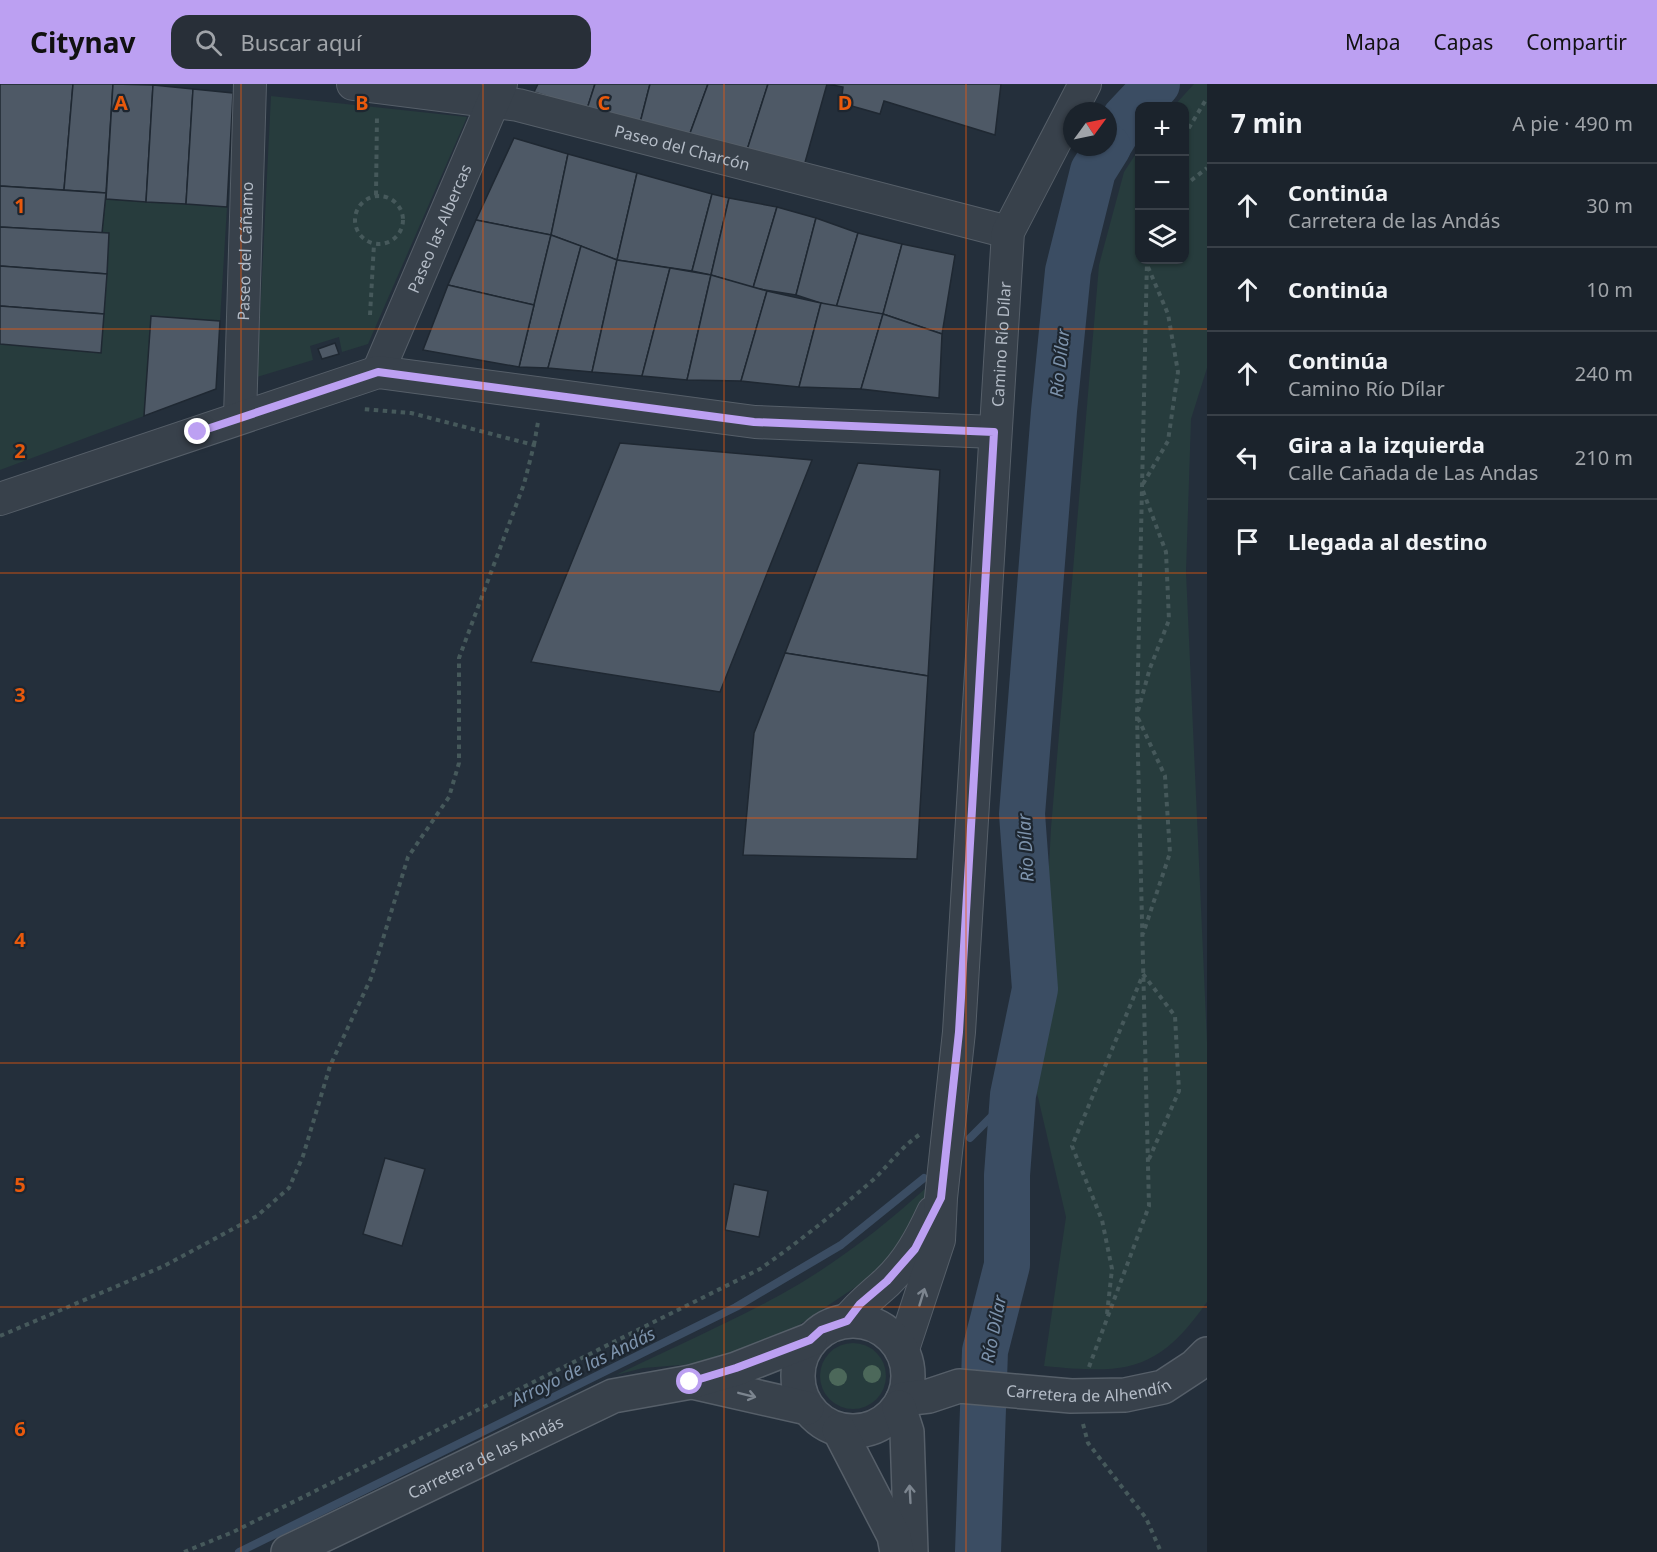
<!DOCTYPE html>
<html lang="es">
<head>
<meta charset="utf-8">
<style>
  body { margin:0; font-family:"Noto Sans",sans-serif; background:#282f38; color:#f1f3f6 }
  .controls { position:absolute; right:18px; top:18px; display:grid; overflow:hidden; border-radius:12px; box-shadow:0 2px 4px #0004 }
  .controls button { width:54px; height:54px; display:grid; place-items:center; padding:0; border:0; border-bottom:2px solid #394048; background:#1b232c; color:#f1f3f6; font:30px sans-serif }
  .compass { position:absolute; left:1063px; top:18px; width:54px; height:54px; border-radius:50%; background:#1b232c; box-shadow:0 2px 4px #0004; rotate:57deg }
  .stop { position:absolute; width:18px; height:18px; margin:-14px; border:4px solid #bca0f2; border-radius:50%; background:#fff }
  .stop.end { background:#bca0f2; border-color:#fff; box-shadow:0 2px 6px #0008 }
  .list { margin:0; padding:0; list-style:none }
  h2 { display:flex; justify-content:space-between; align-items:center; height:78px; margin:0; padding:0 24px; font-size:26px }
  h2 small { font-size:20px; font-weight:400; color:#a0a4a9 }
  .list li { display:grid; grid-template-columns:39px 1fr auto; gap:18px; align-items:center; box-sizing:border-box; height:84px; padding:0 24px; border-top:2px solid #394048 }
  .list b { display:block; font-size:22px; white-space:nowrap }
  .list p { margin:0; font-size:20px; white-space:nowrap; color:#a0a4a9 }
  .list em { font-size:20px; font-style:normal; color:#a0a4a9 }
  .icon { flex:none; width:33px; height:33px; fill:none; stroke:currentColor; stroke-width:2; stroke-linecap:round; stroke-linejoin:round }
  .map { position:relative; flex:none; width:1207px; height:1468px; overflow:hidden }
  header { display:flex; align-items:center; gap:36px; box-sizing:border-box; height:84px; padding:0 30px; background:#bca0f2; color:#111 }
  header strong { font-size:28px }
  nav { display:flex; gap:33px; margin-inline-start:auto; font-size:21px }
  .search { width:420px; height:54px; background:#282f38; display:flex; align-items:center; gap:15px; box-sizing:border-box; padding:0 21px; border-radius:18px; color:#a0a4a9; font-size:22px }
  main { display:flex }
  aside { flex:1; background:#1b232c }
  .map>svg:first-child { display:block }
  .green { fill:#273c3d }
  .lines { fill:none; stroke-linecap:round; stroke-linejoin:round }
  .stream { stroke:#3b4d63; stroke-width:8 }
  .river { stroke:#3b4d63; stroke-width:46 }
  .building { fill:#4e5966; stroke:#1f2832; stroke-width:1.5 }
  .minor-casing { stroke:#565f69; stroke-width:34 }
  .tertiary-casing { stroke:#565f69; stroke-width:36 }
  .path { stroke:#46595b; stroke-width:4; stroke-dasharray:4.5 4.5; stroke-linecap:butt }
  .minor { stroke:#38414b; stroke-width:32 }
  .tertiary { stroke:#38414b; stroke-width:33 }
  .tree { fill:#4c685a }
  .oneway { stroke:#7c858f }
  .route { stroke:#bca0f2; stroke-width:8 }
  .grid { fill:none; stroke:#e8590c; stroke-width:1.5; stroke-opacity:0.55 }
  .labels { text-anchor:middle; dominant-baseline:central; stroke-width:4.5; stroke-linejoin:round; paint-order:stroke }
  .street-label { font-size:16px; fill:#b4bcc7; stroke:#1d2630 }
  .water-label { font-size:18px; font-style:italic; fill:#7d93ac; stroke:#1d2630 }
  .grid-label { font-size:20px; text-anchor:middle; font-weight:bold; fill:#e8590c; stroke:#1d2630; stroke-width:4.5; stroke-linejoin:round; paint-order:stroke }
</style>
</head>
<body>
<header>
<strong>Citynav</strong>
<div class="search"><svg class="icon" aria-label="search" viewBox="0 0 24 24"><circle cx="10" cy="10" r="6"/><path d="M15 15l6 6"/></svg>Buscar aquí</div>
<nav><a>Mapa</a><a>Capas</a><a>Compartir</a></nav>
</header>
<main>
<div class="map">
<svg width="1207" height="1468" viewBox="0 0 1207 1468">
  <rect width="100%" height="100%" fill="#242f3b"/>
  <g class="green">
    <path d="M1194,0H1207V284L1191,335L1186,488L1207,958V1218C1157,1289 1126,1290 1044,1282L1066,1133L1037,1009L1051,744L1099,181L1124,88L1139,65L1140,176H1184V22H1174Z"/>
    <path d="M271,12L467,33L368,260L342,268L339,253L310,262L313,276L257,293Z"/>
    <path d="M106,115L227,123L220,237L151,232L144,332L0,386V260L101,269L107,190L102,149Z"/>
    <path d="M927,1103L918,1137L884,1184L775,1257L706,1279L643,1284L616,1291C670,1265 727,1240 780,1211C833,1182 883,1143 927,1103Z"/>
    <circle cx="853" cy="1292" r="33"/>
  </g>
  <g class="lines">
    <g class="stream">
      <path d="M970,1054L1013,1011"/>
      <path d="M239,1468L736,1223L841,1161L924,1094"/>
    </g>
    <g class="river">
      <path d="M1108,62L1125,34L1157,0"/>
      <path d="M978,1468L985,1267L1007,1181V1091L1013,1011L1035,905L1022,730L1054,327L1068,187L1093,87L1108,63"/>
    </g>
  </g>
  <g class="building">
    <path d="M0,0H73L64,106L0,102Z"/>
    <path d="M73,0H113L106,109L64,106Z"/>
    <path d="M113,0L153,1L146,118L106,115Z"/>
    <path d="M538,0H595L587,25L534,8Z"/>
    <path d="M595,0H650L640,39L587,25Z"/>
    <path d="M650,0H708L689,52L640,39Z"/>
    <path d="M708,0H768L747,66L689,52Z"/>
    <path d="M768,0H827L804,82L747,66Z"/>
    <path d="M827,0H1001L995,51L884,17L880,30L841,19L843,3Z"/>
    <path d="M153,1L193,5L186,120L146,118Z"/>
    <path d="M193,5L233,9L227,123L186,120Z"/>
    <path d="M514,54L568,70L551,151L476,136Z"/>
    <path d="M568,70L637,89L617,176L551,151Z"/>
    <path d="M637,89L712,110L692,187L617,176Z"/>
    <path d="M0,102L106,109L102,149L0,143Z"/>
    <path d="M712,110L729,114L711,191L692,187Z"/>
    <path d="M729,114L777,123L753,204L711,191Z"/>
    <path d="M777,123L816,134L796,211L753,204Z"/>
    <path d="M816,134L858,149L836,224L796,211Z"/>
    <path d="M476,136L551,151L534,221L448,201Z"/>
    <path d="M0,143L109,149L107,190L0,182Z"/>
    <path d="M858,149L902,160L883,230L836,224Z"/>
    <path d="M551,151L581,162L548,284L519,283Z"/>
    <path d="M902,160L955,171L942,250L883,230Z"/>
    <path d="M581,162L617,176L592,288L548,284Z"/>
    <path d="M617,176L670,184L642,292L592,288Z"/>
    <path d="M0,182L107,190L104,230L0,222Z"/>
    <path d="M670,184L711,191L687,296L642,292Z"/>
    <path d="M711,191L767,207L741,297L687,296Z"/>
    <path d="M448,201L534,221L519,283L423,266Z"/>
    <path d="M767,207L821,219L799,303L741,297Z"/>
    <path d="M821,219L883,230L861,305L799,303Z"/>
    <path d="M0,222L104,230L101,269L0,260Z"/>
    <path d="M883,230L942,250L939,314L861,305Z"/>
    <path d="M151,232L220,237L216,305L144,332Z"/>
    <path d="M335,259L339,270L322,275L318,265Z"/>
    <path d="M620,359L812,376L720,608L531,578Z"/>
    <path d="M858,379L940,386L928,592L785,569Z"/>
    <path d="M785,569L928,592L917,775L743,771L754,649Z"/>
    <path d="M385,1074L425,1085L402,1162L363,1150Z"/>
    <path d="M734,1100L768,1107L759,1153L725,1146Z"/>
  </g>
  <g class="lines">
    <g class="minor-casing">
      <g id="minor">
        <path id="s1" d="M353,0L518,21L1008,148"/>
        <path id="s2" d="M378,288L501,0"/>
        <path id="s3" d="M240,333L250,0"/>
        <path d="M0,415L378,288L755,338L994,348"/>
        <path d="M847,1237C859,1221 873,1211 887,1198C908,1178 921,1154 933,1128"/>
        <path id="s4" d="M902,1268L939,1156L941,1114L959,948L1008,148L1085,0"/>
      </g>
    </g>
    <g class="tertiary-casing">
      <g id="tertiary">
        <circle cx="853" cy="1292" r="55"/>
        <path d="M692,1298L807,1324"/>
        <path id="s5" d="M903,1315L929,1312L959,1302L1071,1312L1125,1311L1163,1303L1195,1282L1207,1270"/>
        <path d="M899,1323L907,1348L911,1468"/>
        <path d="M839,1346L894,1452L897,1468"/>
        <path id="s6" d="M288,1468L613,1312L691,1298L736,1285L810,1256"/>
      </g>
    </g>
    <g class="path">
      <path d="M1184,52L1207,14"/>
      <path d="M1184,102L1207,84"/>
      <path d="M376,111L377,31"/>
      <circle cx="379" cy="136" r="24"/>
      <path d="M370,231L374,160"/>
      <path d="M534,361L538,338"/>
      <path d="M1143,400L1168,357L1178,288L1168,230L1148,183"/>
      <path d="M1138,627L1150,584L1169,536L1166,468L1143,407"/>
      <path d="M1138,634L1165,692L1170,769L1143,850"/>
      <path d="M1143,890L1175,932L1179,1007L1149,1075"/>
      <path d="M1107,1230L1112,1185L1102,1136L1072,1062L1142,893"/>
      <path d="M0,1252L164,1182L257,1132L289,1104L303,1072L330,982L371,894L408,773L449,713L459,679V574L524,400L534,361L411,329L363,325"/>
      <path d="M1089,1283L1149,1122L1137,632L1147,176"/>
      <path d="M1083,1340L1088,1359L1146,1434L1161,1468"/>
      <path d="M184,1468L233,1448L760,1185C800,1157 836,1128 873,1096C889,1081 900,1064 919,1051"/>
    </g>
    <use href="#minor" class="minor"/>
    <use href="#tertiary" class="tertiary"/>
  </g>
  <g class="tree">
    <circle cx="872" cy="1290" r="9"/>
    <circle cx="838" cy="1293" r="9"/>
  </g>
  <defs><path id="oneway-shaft" d="M-6 0H5M1.5-3L5.5 0L1.5 3" fill="none" stroke-width="1.6" stroke-linecap="round" stroke-linejoin="round" transform="scale(1.5)"/></defs>
  <g class="oneway">
    <use href="#oneway-shaft" transform="translate(922 1213) rotate(-73)"/>
    <use href="#oneway-shaft" transform="translate(747 1311) rotate(14)"/>
    <use href="#oneway-shaft" transform="translate(910 1410) rotate(-93)"/>
  </g>
  <g class="lines">
    <path class="route" d="M198,348L378,288L754,338L994,348L959,948L941,1114L915,1165L887,1197L860,1220L847,1237L821,1246L810,1256L736,1284L690,1298"/>
  </g>
  <path class="grid" d="M241,0V1468M483,0V1468M724,0V1468M966,0V1468M0,245H1207M0,489H1207M0,734H1207M0,979H1207M0,1223H1207"/>
  <g class="labels">
    <g class="street-label">
      <text stroke="none"><textPath href="#s1" startOffset="336">Paseo del Charcón</textPath></text>
      <text stroke="none"><textPath href="#s2" startOffset="156">Paseo las Albercas</textPath></text>
      <text stroke="none"><textPath href="#s3" startOffset="166">Paseo del Cáñamo</textPath></text>
      <text stroke="none"><textPath href="#s4" startOffset="1016">Camino Río Dílar</textPath></text>
      <text stroke="none"><textPath href="#s5" startOffset="188">Carretera de Alhendín</textPath></text>
      <text stroke="none"><textPath href="#s6" startOffset="219">Carretera de las Andás</textPath></text>
    </g>
    <g class="water-label">
      <text transform="translate(1059 279) rotate(-84)">Río Dílar</text>
      <text transform="translate(1025 764) rotate(-93)">Río Dílar</text>
      <text transform="translate(993 1245) rotate(-79)">Río Dílar</text>
      <text transform="translate(583 1282) rotate(-26)">Arroyo de las Andás</text>
    </g>
  </g>
  <g class="grid-label">
    <text x="121" y="26">A</text>
    <text x="362" y="26">B</text>
    <text x="604" y="26">C</text>
    <text x="845" y="26">D</text>
    <text x="20" y="129">1</text>
    <text x="20" y="374">2</text>
    <text x="20" y="618">3</text>
    <text x="20" y="863">4</text>
    <text x="20" y="1108">5</text>
    <text x="20" y="1352">6</text>
  </g>
</svg>
<div class="controls">
<button>+</button>
<button>−</button>
<button><svg class="icon" aria-label="layers" viewBox="0 0 24 24"><path d="M12 4l9 5-9 5-9-5zM3 14l9 5 9-5"/></svg></button>
</div>
<svg class="compass" viewBox="-18 -18 36 36"><path d="M0-13l5 13h-10z" fill="#e53935"/><path d="M0 13l5-13h-10z" fill="#a0a4a9"/></svg>
<div class="stop" style="left:690px;top:1298px"></div>
<div class="stop end" style="left:198px;top:348px"></div>
</div>
<aside>
<h2>7 min<small>A pie · 490 m</small></h2>
<ul class="list">
<li><svg class="icon" aria-label="ahead" viewBox="0 0 24 24"><path d="M12 20V5M6 11l6-6 6 6"/></svg><div><b>Continúa</b><p>Carretera de las Andás</p></div><em>30 m</em></li>
<li><svg class="icon" aria-label="ahead" viewBox="0 0 24 24"><path d="M12 20V5M6 11l6-6 6 6"/></svg><div><b>Continúa</b></div><em>10 m</em></li>
<li><svg class="icon" aria-label="ahead" viewBox="0 0 24 24"><path d="M12 20V5M6 11l6-6 6 6"/></svg><div><b>Continúa</b><p>Camino Río Dílar</p></div><em>240 m</em></li>
<li><svg class="icon" aria-label="left" viewBox="0 0 24 24"><path d="M17 20v-9H6M10 6l-5 5 5 5"/></svg><div><b>Gira a la izquierda</b><p>Calle Cañada de Las Andas</p></div><em>210 m</em></li>
<li><svg class="icon" aria-label="arrive" viewBox="0 0 24 24"><path d="M6 21V4h12l-3 4 3 4H6"/></svg><div><b>Llegada al destino</b></div></li>
</ul>
</aside>
</main>
</body>
</html>
